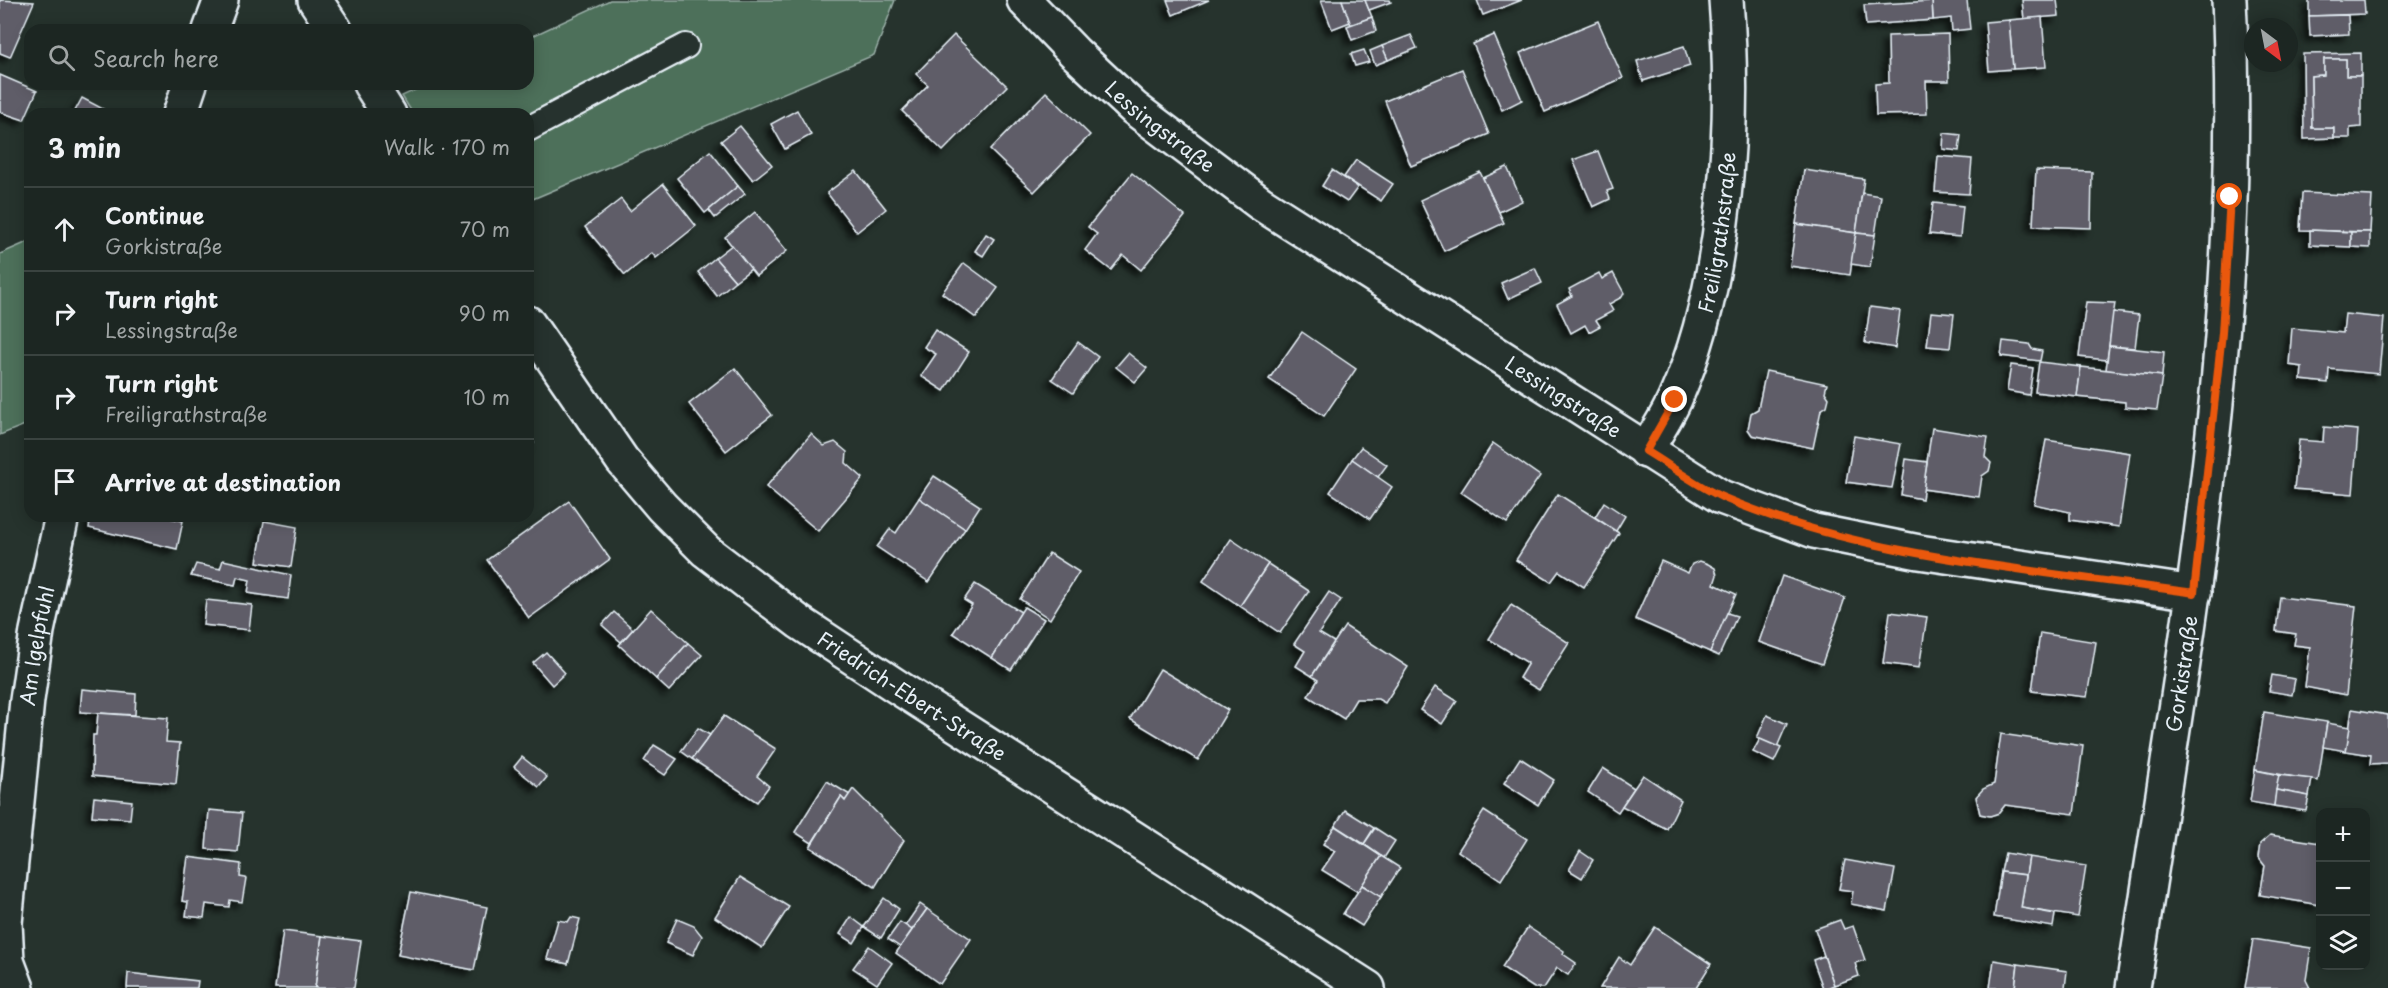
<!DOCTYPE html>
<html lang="en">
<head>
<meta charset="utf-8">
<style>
  body { margin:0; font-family:"Playpen Sans",sans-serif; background:#252e2a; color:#f1f3f6 }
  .controls { position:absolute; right:18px; bottom:18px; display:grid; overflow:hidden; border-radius:12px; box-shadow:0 3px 15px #0003 }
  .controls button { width:54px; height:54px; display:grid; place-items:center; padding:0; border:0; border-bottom:2px solid #3a4340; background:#1c2622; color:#f1f3f6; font:30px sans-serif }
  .compass { position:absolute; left:2244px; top:18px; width:54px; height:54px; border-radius:50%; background:#1c2622; box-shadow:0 3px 15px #0003; rotate:148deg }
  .stop { position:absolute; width:18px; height:18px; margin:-14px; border:4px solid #ea580c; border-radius:50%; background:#fff }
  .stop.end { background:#ea580c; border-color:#fff; box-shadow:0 2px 6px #0008 }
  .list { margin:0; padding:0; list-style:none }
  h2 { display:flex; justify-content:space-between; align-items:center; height:78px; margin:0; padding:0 24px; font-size:26px }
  h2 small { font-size:20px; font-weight:400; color:#a0a5a5 }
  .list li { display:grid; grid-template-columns:39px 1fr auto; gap:18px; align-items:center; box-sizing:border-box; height:84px; padding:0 24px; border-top:2px solid #3a4340 }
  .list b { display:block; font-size:22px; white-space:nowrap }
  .list p { margin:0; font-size:20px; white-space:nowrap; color:#a0a5a5 }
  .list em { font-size:20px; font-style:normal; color:#a0a5a5 }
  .icon { flex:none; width:33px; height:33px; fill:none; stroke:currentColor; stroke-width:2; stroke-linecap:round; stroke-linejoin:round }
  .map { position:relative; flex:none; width:2388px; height:988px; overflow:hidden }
  .search { position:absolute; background:#1c2622; box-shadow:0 3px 15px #0003; left:24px; top:24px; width:510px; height:66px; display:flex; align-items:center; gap:15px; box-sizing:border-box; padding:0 21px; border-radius:18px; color:#a0a5a5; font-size:22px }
  .panel { position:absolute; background:#1c2622; box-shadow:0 3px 15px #0003; left:24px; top:108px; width:510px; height:414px; border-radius:18px }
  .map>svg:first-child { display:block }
  .green { fill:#4e705a; stroke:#9bb0a9; stroke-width:1.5 }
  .building { fill:#5e5d68; stroke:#e8f1f8; stroke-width:1.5; filter:url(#shadow) }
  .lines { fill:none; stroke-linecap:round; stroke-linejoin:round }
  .service-casing { stroke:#e8f1f8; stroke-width:28 }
  .minor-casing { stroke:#e8f1f8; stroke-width:38 }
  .tertiary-casing { stroke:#e8f1f8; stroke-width:38 }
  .service { stroke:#26332d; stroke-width:24 }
  .minor { stroke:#26332d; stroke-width:33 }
  .tertiary { stroke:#26332d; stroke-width:33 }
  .route { stroke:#ea580c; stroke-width:8 }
  .labels { text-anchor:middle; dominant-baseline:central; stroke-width:4.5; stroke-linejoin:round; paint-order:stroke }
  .street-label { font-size:20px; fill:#e8f1f8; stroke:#26332d }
</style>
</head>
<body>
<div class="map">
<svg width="2388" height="988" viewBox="0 0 2388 988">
  <defs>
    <filter id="shadow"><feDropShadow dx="-5.5" dy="5.5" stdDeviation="3" flood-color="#0009"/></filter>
  </defs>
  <rect width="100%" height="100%" fill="#26332d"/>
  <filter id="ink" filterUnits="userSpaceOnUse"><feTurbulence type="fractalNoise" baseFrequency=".0167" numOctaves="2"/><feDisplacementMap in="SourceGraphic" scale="12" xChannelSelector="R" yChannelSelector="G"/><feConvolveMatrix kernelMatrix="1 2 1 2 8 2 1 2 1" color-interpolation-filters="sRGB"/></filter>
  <g filter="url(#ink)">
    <g class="green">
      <path d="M610,0H895L874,55L528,201V114H413L402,96L428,84H528V38Z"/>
      <path d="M30,241V423L0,435V254Z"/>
    </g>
    <g class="building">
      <path d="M0,0L34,2L10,57L0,53Z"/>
      <path d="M1167,0H1209L1173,15Z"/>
      <path d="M1321,0H1342L1350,22L1332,29Z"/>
      <path d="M1342,0H1365L1372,17L1351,25Z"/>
      <path d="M1365,0H1390L1391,2L1369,10Z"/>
      <path d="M1477,0H1522L1483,15Z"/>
      <path d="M1967,0L1970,29L1952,31L1951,18L1933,20L1932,1Z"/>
      <path d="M2022,0H2057L2059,16L2024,19Z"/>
      <path d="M2309,0H2364L2365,14L2309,16Z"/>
      <path d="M1932,1L1933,20L1866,25L1864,5Z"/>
      <path d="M2348,15L2349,34L2310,36L2309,16Z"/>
      <path d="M1372,17L1376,31L1352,40L1347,26Z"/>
      <path d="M2042,17L2046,67L2013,69L2009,20Z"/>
      <path d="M2009,20L2013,69L1989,71L1985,22Z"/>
      <path d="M1598,21L1623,78L1545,112L1520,53Z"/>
      <path d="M1948,34L1949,81H1926L1927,114L1876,115L1875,84L1889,83L1888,36Z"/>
      <path d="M954,35L1007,86L943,151L902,111L928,85L916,74Z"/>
      <path d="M1411,35L1417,48L1388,60L1382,46Z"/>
      <path d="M1494,35L1522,100L1502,110L1473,44Z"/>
      <path d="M1382,46L1388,60L1375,65L1370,51Z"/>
      <path d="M1684,46L1690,66L1643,81L1637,61Z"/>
      <path d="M1364,50L1369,62L1355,66L1351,54Z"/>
      <path d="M2361,53V76H2346V59H2324V75L2311,76L2312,128H2334V138L2304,139L2303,54Z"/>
      <path d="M2324,59H2346V76H2361V127L2350,128V138H2334V128H2312L2311,76L2324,75Z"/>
      <path d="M1462,69L1489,134L1411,166L1385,101Z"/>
      <path d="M0,75L37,91L24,120L0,112Z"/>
      <path d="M1046,92L1090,135L1034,192L990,150Z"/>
      <path d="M82,98L105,110L103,114L74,113Z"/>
      <path d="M797,110L811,135L785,149L771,124Z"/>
      <path d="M740,126L772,165L753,180L721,141Z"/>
      <path d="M1944,133L1961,135L1959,151L1943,149Z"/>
      <path d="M710,151L738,186L705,213L677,178Z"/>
      <path d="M1598,151L1613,189L1607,191L1610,199L1593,207L1573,160Z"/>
      <path d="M1938,156L1972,159L1969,194L1935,192Z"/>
      <path d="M1356,160L1393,184L1381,201L1344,177Z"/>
      <path d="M1507,167L1522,201L1499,212L1483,178Z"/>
      <path d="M1332,170L1358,187L1347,202L1322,186Z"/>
      <path d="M1804,170L1864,179L1856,233L1796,224Z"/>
      <path d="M2036,170L2092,172L2091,228L2033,226Z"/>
      <path d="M856,171L886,209L857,232L827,193Z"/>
      <path d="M1480,172L1504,223L1444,251L1420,200Z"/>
      <path d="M1132,173L1185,216L1141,270L1123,255L1111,270L1085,250L1097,234L1088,227Z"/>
      <path d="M663,184L696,226L656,258L652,253L625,275L585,227L621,199L630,211Z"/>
      <path d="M738,186L745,194L715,218L709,210Z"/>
      <path d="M1862,193L1881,196L1875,235L1856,233Z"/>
      <path d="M2302,193L2372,196L2370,232L2300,230Z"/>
      <path d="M1933,203L1963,206L1960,237L1929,234Z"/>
      <path d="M755,212L787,251L756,276L725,237Z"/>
      <path d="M1796,224L1856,233L1850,275L1790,266Z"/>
      <path d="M2310,230L2351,232V247L2310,245Z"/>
      <path d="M2351,232H2370V248L2351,247Z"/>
      <path d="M1856,233L1875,235L1870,267L1851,264Z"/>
      <path d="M986,234L994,239L983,256L975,251Z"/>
      <path d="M732,245L751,269L735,281L715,258Z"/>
      <path d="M715,258L735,281L717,296L698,272Z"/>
      <path d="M964,263L998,288L976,318L942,293Z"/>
      <path d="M1535,268L1542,283L1508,299L1501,283Z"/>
      <path d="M1599,273L1602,279L1613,273L1624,293L1622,297L1609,304L1613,311L1596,320L1600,326L1589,332L1585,325L1571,333L1557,304L1572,296L1569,289Z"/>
      <path d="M2086,302L2115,303L2107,360L2079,357Z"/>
      <path d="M1870,307L1900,311L1895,348L1865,343Z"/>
      <path d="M1931,312L1954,314L1950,348L1927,346Z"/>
      <path d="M2113,312L2139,315L2135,348L2109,346Z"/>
      <path d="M2345,314L2384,318L2379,374L2329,369L2328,383L2301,380L2302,367L2289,365L2292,328L2343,333Z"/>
      <path d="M935,330L969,352L944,391L921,376L936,354L924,347Z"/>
      <path d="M1302,332L1356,369L1324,416L1269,379Z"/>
      <path d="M2003,341L2029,344L2032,349L2042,351L2040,361L2001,356Z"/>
      <path d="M1078,342L1098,357L1073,393L1052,379Z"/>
      <path d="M2109,346L2164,352L2162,376L2106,370Z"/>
      <path d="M1128,353L1147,368L1135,382L1116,367Z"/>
      <path d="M2039,362L2081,367L2077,397L2035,392Z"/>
      <path d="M2011,365L2033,368L2029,395L2007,391Z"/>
      <path d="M2081,367L2162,376L2157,410L2125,407V402L2077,397Z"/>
      <path d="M735,368L772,415L726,451L689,404Z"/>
      <path d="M1766,371L1827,384L1825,392L1829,398L1827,406L1821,410L1813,448L1752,435L1748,429L1751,413L1758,409Z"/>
      <path d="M2324,427L2358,430L2353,494L2294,489L2299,440L2323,442Z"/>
      <path d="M1932,428L1988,437L1985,457L1991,463L1989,471L1982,476L1979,497L1923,489Z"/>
      <path d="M811,434L824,446L835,442L847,452L846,463L863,478L818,531L766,487Z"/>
      <path d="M528,435L534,443L528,447Z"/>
      <path d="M1854,436L1901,444L1892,488L1846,482Z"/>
      <path d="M2046,440L2130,453L2119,527L2070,520V512L2034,504Z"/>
      <path d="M1493,443L1540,476L1507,523L1461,492Z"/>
      <path d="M1361,447L1387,465L1378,477L1352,459Z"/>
      <path d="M1352,459L1392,487L1370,519L1330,492Z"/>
      <path d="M1906,459L1927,462L1922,499L1901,495Z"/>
      <path d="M934,476L980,506L965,529L919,498Z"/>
      <path d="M1558,494L1619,533L1584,587L1559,571L1551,582L1516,560Z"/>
      <path d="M919,498L965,529L929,582L877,547L890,529L896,533Z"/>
      <path d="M569,501L610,559L529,618L487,560Z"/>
      <path d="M1604,502L1625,516L1616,531L1595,517Z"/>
      <path d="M91,516H160L183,521L177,549L89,528Z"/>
      <path d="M264,521L297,527L291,567L257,562Z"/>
      <path d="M1231,539L1268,564L1240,606L1203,581Z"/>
      <path d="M1049,553L1079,572L1050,619L1020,599Z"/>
      <path d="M223,560L291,575L288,599L248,593L250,580L237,577L235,585L191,576L196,564L220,569Z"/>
      <path d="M1661,561L1688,573L1692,564L1700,561L1708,564L1715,568L1717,575L1714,584L1736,594L1710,652L1635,619Z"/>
      <path d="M1268,564L1309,591L1280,633L1240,606Z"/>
      <path d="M1782,576L1845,598L1822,664L1759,642Z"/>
      <path d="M975,584L1021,612L992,658L953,633L972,605L964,600Z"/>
      <path d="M1329,592L1341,600L1319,633L1334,642L1312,676L1296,666L1305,651L1294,644Z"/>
      <path d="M2280,597L2356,606L2346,695L2305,687L2310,647L2294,645L2296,634L2276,631Z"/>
      <path d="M206,600L252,605L249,630L203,625Z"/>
      <path d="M1511,605L1569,643L1539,690L1519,678L1528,663L1489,639Z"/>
      <path d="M1024,607L1044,619L1011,670L992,658Z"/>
      <path d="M651,609L688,643L656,679L619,645Z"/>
      <path d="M614,612L633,629L621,642L602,625Z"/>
      <path d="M1890,612L1927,617L1919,668L1883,663Z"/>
      <path d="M1727,613L1737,616L1719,656L1710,652Z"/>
      <path d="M1345,626L1408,667L1385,703L1378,699H1356L1344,719L1308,696L1318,680L1312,676Z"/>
      <path d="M2040,633L2096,642L2087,697L2032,691Z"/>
      <path d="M688,643L702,655L669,691L656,679Z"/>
      <path d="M546,652L565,673L552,685L533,663Z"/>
      <path d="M1160,669L1228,710L1198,760L1130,719Z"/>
      <path d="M2272,675L2295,679L2292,695L2269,691Z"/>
      <path d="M1435,687L1457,701L1442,724L1420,710Z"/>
      <path d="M82,689L136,694L135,715L80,712Z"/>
      <path d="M2352,709L2388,715V763L2370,764L2371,755L2346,751Z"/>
      <path d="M2264,712L2327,722L2318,781L2255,770Z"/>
      <path d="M98,713L168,718L166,742L180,743L176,784L92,776L93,735H96Z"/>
      <path d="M1767,715L1787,724L1777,747L1757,738Z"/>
      <path d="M724,716L776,749L757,776L769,786L757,802L692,759Z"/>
      <path d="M2327,723L2350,727L2346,751L2323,747Z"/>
      <path d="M698,728L710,735L692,759L681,751Z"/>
      <path d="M2001,734L2083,746L2074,814L2005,805L1999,813L1990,816L1980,814L1976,797L1983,789L1994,784Z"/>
      <path d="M1760,739L1781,748L1774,762L1753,752Z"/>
      <path d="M654,745L677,759L665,775L644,761Z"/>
      <path d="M522,757L547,777L539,787L514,767Z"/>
      <path d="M1520,758L1554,780L1538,805L1504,783Z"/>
      <path d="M1603,768L1634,788L1618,812L1588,792Z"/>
      <path d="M2255,770L2279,775L2274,806L2250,802Z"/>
      <path d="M1643,775L1681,800L1667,829L1622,806Z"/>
      <path d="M2279,775L2312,779L2309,796L2276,790Z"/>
      <path d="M827,781L850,795L845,801L841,797L812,843L795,832Z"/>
      <path d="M853,789L904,840L875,887L810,847L841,797L845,801Z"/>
      <path d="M2276,790L2309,796L2306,811L2274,806Z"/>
      <path d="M94,797L132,801L130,819L92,816Z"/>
      <path d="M209,810L242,813L238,852L206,849Z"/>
      <path d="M1345,810L1374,828L1364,844L1335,826Z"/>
      <path d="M1484,811L1527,839L1501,880L1458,851Z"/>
      <path d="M1335,826L1381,856L1358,892L1322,870L1335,851L1323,844Z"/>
      <path d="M1375,828L1395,841L1384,858L1364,844Z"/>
      <path d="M2270,835L2320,843V905L2260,895L2265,866L2258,857L2260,844Z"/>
      <path d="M1580,851L1593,860L1582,878L1569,870Z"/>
      <path d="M2005,853L2029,857L2026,875L2001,872Z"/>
      <path d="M1381,856L1400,868L1381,897L1362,885Z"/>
      <path d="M188,857L241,864L240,877L246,878L242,902L230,900L229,907L206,904L204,918L186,916L188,902L182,901Z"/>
      <path d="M2029,857L2086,866L2078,917L2021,908Z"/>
      <path d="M1845,860L1895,869L1887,911L1851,904L1853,891L1839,889Z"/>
      <path d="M2001,872L2026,875L2021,908L2055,914L2053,927L1994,917Z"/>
      <path d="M740,877L789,907L762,948L715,917Z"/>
      <path d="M1362,885L1381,897L1362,926L1343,914Z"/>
      <path d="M411,892L487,907L474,970L398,955Z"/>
      <path d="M884,898L899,909L881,938L864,927Z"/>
      <path d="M920,904L927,909L912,930L905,926Z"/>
      <path d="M927,909L971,939L940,984L896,953Z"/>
      <path d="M571,917L580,919L568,964L547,959L558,920L568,922Z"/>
      <path d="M851,917L864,927L854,943L840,934Z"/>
      <path d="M677,919L694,926L702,936L693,955L666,943Z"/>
      <path d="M1840,920L1844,929L1853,926L1865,960L1855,963L1859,976L1834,985L1815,929Z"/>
      <path d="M900,922L912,930L900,947L888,939Z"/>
      <path d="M1528,927L1564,951L1563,954L1576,963L1568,975L1557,968L1544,988H1534L1502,967Z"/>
      <path d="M1655,927L1711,964L1696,988H1600L1619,957L1630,965Z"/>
      <path d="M283,931L322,936L315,988H275Z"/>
      <path d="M322,936L361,941L354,988H315Z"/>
      <path d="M2253,939L2311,948L2306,980L2310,988H2245Z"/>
      <path d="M869,946L892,963L877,984L853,968Z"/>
      <path d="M1824,956L1834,985L1827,988H1823L1813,960Z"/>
      <path d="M1994,960L2018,964L2015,988H1990Z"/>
      <path d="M2018,964L2067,971L2065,988H2015Z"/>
      <path d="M128,973L198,981L197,988H127Z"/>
    </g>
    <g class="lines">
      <g class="service-casing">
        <path id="service" d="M528,129L686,46"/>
      </g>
      <g class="minor-casing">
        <g id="minor">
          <path id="s1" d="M1024,0L1075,53L1134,108L1260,203L1721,497L1814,531L1919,552L2194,593"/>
          <path d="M210,30L221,0"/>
          <path d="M180,114L190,84"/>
          <path id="s2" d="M1646,451C1655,434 1667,417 1675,399C1726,284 1736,125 1726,0"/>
          <path id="s3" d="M17,988L7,961L5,923L27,700L37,631L62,516"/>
          <path id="s4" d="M2133,988C2182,661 2246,332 2229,0"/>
        </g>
      </g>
      <g class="tertiary-casing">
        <g id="tertiary">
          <path d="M315,0L335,30"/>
          <path d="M370,84L389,114"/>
          <path id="s5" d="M528,323L622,460L662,507L706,551L799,622L896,686L1368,988"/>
        </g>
      </g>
      <use href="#service" class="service"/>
      <use href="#minor" class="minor"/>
      <use href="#tertiary" class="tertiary"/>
    </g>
  </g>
  <g class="lines" filter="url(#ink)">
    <path class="route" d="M1675,400L1646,451C1671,466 1697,486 1724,498C1868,559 2039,570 2194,593L2222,333L2230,197"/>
  </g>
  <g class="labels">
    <g class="street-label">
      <text stroke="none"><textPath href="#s1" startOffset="186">Lessingstraße</textPath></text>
      <text stroke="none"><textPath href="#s2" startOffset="232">Freiligrathstraße</textPath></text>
      <text stroke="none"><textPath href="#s1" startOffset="672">Lessingstraße</textPath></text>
      <text stroke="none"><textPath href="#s3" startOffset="346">Am Igelpfuhl</textPath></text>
      <text stroke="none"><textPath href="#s4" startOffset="318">Gorkistraße</textPath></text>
      <text stroke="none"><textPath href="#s5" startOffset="542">Friedrich-Ebert-Straße</textPath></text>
    </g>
  </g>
</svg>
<div class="controls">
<button>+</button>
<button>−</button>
<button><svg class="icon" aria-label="layers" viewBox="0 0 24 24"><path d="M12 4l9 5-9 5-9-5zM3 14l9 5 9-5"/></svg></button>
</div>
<svg class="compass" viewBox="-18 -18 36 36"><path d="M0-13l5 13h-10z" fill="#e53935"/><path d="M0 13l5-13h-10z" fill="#a0a5a5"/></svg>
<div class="stop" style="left:2230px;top:197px"></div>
<div class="stop end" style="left:1675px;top:400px"></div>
<div class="search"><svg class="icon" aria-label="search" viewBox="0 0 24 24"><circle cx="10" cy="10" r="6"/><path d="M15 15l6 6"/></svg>Search here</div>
<section class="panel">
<h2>3 min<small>Walk · 170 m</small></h2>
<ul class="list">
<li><svg class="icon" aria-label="ahead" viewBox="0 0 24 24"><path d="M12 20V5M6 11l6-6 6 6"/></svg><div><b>Continue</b><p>Gorkistraße</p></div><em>70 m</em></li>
<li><svg class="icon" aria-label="right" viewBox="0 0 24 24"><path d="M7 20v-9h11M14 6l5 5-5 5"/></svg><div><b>Turn right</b><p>Lessingstraße</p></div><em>90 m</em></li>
<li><svg class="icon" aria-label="right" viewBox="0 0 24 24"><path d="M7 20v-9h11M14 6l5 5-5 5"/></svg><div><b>Turn right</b><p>Freiligrathstraße</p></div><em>10 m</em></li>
<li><svg class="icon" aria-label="arrive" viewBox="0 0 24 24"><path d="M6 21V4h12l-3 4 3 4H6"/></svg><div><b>Arrive at destination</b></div></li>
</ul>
</section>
</div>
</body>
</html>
